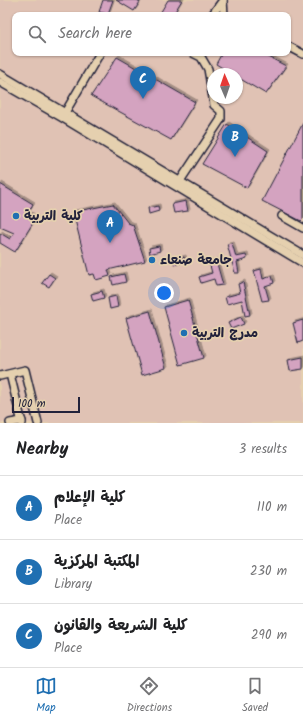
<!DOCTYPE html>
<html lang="en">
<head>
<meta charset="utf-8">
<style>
  body { margin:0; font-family:Kalam,"Playpen Sans Arabic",sans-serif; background:#f6f6f6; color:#202124 }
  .compass { position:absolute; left:207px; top:68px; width:36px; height:36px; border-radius:50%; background:#fff; box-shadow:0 1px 3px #0004; rotate:358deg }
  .scale { position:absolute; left:12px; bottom:10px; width:68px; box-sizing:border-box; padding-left:4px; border:2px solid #22223b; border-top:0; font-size:11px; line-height:14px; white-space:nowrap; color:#22223b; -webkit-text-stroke:3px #e5d0af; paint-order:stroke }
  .you { position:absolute; left:164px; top:293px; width:14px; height:14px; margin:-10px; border:3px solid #fff; border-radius:50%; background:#1a73e8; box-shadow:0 0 0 6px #1a73e833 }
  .badge { display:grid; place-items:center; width:26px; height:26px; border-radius:50%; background:#1f6fb2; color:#fff; font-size:13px; font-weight:700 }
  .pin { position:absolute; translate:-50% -33px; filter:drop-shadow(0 1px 2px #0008) }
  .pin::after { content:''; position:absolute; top:21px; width:14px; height:12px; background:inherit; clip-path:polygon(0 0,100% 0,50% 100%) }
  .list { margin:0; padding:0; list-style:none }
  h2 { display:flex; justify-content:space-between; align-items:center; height:52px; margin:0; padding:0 16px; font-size:17px }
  h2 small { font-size:13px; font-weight:400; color:#757577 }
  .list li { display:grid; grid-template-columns:26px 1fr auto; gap:12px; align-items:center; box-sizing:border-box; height:64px; padding:0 16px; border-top:1px solid #e0e0e0 }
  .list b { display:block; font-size:15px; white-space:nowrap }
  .list p { margin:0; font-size:13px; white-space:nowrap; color:#757577 }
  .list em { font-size:13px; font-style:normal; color:#757577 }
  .icon { flex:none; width:22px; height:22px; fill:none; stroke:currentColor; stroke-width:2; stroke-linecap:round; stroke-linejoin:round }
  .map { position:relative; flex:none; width:303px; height:423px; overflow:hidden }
  .search { position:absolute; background:#fff; box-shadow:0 1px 3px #0004; left:12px; right:12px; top:12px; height:44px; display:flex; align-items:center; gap:10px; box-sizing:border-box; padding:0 14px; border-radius:8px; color:#757577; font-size:15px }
  .sheet { height:244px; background:#fff }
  nav { display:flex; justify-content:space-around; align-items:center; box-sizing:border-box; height:56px; border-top:1px solid #e0e0e0; background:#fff; font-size:11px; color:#757577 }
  nav a { display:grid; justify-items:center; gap:2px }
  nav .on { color:#1f6fb2 }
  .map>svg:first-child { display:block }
  .built { fill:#e0c2b4; fill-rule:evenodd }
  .building { fill:#d4a3c0; stroke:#22223b; filter:url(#shadow) }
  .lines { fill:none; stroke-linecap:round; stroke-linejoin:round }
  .minor-casing { stroke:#22223b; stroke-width:10 }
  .minor { stroke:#e5d0af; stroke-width:7 }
  .poi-dot { fill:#1f6fb2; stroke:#e5d0af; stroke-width:1.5 }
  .labels { text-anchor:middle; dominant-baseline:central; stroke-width:3.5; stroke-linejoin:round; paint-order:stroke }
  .poi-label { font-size:13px; font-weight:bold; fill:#22223b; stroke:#e5d0af; text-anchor:start }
</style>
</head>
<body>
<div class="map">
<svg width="303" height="423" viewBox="0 0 303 423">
  <defs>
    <filter id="shadow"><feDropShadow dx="2" dy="-2" stdDeviation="0" flood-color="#0004"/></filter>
  </defs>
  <rect width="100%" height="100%" fill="#e5d0af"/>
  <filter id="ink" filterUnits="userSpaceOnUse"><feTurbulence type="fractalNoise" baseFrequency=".025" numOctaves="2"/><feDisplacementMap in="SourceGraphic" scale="8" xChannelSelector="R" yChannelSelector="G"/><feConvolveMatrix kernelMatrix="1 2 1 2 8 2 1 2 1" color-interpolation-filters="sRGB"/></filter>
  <g filter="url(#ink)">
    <path class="built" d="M0,0H303V423H0ZM15,15H288V53H15ZM213,74H237V98H213Z"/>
    <g class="building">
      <path d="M103,0H113L108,14L99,12Z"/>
      <path d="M116,0H137L140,2L134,11Z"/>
      <path d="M168,0H182L173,15H159Z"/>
      <path d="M222,53H261L286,66L266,94L237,77V74H232L216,64Z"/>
      <path d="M117,57L195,102L171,140L91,96Z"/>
      <path d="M303,123V219L301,221L262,201Z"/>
      <path d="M227,124L268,151L247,188L202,164Z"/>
      <path d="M0,184L33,204L28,213L36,218L15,252L0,243V233L10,239L14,233L0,227Z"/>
      <path d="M186,201L188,211L174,213L172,204Z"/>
      <path d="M113,204L128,223L133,225L145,261L108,270L110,276L96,280L94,274L89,275L73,212Z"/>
      <path d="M158,206L159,211L149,214L148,208Z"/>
      <path d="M232,243L236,257L246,255L247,259L237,262L239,273H235L227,244Z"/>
      <path d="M159,246L160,251L150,254L149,248Z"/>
      <path d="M184,257L185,262L174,265L173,260Z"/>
      <path d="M216,260L223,285L216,286L214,279L201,283L199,277L212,273L209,262Z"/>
      <path d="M261,269L263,279L272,276L274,283L265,286L269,300L262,301L254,271Z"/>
      <path d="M49,274L55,278L49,287L42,283Z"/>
      <path d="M124,274L126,282L113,285L111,277Z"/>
      <path d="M243,282L250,315L245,316L242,300L227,304L225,297L240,293L238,284Z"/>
      <path d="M102,291L104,298L93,301L91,294Z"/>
      <path d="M116,296L118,307L110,309L108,298Z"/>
      <path d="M188,300L204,358L180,365L164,307Z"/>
      <path d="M150,311L166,368L142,375L126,318Z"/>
      <path d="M241,317L244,324L231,329L228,323Z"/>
      <path d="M303,320V341L298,343L293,323Z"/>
      <path d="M303,357V369L290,371L288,360Z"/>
    </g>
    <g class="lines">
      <g class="minor-casing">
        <g id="minor">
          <path d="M223,0L224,15"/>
          <path d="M212,15L223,0"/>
          <path d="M288,46L303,54"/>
          <path d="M193,53L201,57L208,69L213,98"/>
          <path d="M0,74L303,255"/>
          <path d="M0,82L61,117L303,263"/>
          <path d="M63,116L100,53"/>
          <path d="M180,181L221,119V111L214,105L213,98"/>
          <path d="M282,216L303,228"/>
          <path d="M10,374L22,423"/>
          <path d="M0,376L25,370L38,423"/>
          <path d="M10,423L22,421"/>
        </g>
      </g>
      <use href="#minor" class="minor"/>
    </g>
  </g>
  <g class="poi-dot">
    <circle cx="16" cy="216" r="4"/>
    <circle cx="152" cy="260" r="4"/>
    <circle cx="184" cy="333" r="4"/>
  </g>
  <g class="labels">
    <g class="poi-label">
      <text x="24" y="216">كلية التربية</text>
      <text x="160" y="260">جامعة صنعاء</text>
      <text x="192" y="333">مدرج التربية</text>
    </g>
  </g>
</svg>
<svg class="compass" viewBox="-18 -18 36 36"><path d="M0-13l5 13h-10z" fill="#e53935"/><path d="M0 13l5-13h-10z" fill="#757577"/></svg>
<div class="scale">100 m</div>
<div class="you"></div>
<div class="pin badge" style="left:110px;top:243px">A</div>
<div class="pin badge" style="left:235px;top:157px">B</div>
<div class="pin badge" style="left:143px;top:99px">C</div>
<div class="search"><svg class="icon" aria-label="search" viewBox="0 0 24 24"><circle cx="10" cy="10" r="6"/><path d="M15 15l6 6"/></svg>Search here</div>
</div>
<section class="sheet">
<h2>Nearby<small>3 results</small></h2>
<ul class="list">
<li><span class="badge">A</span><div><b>كلية الإعلام</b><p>Place</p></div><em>110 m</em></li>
<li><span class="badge">B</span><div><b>المكتبة المركزية</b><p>Library</p></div><em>230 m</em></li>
<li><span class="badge">C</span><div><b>كلية الشريعة والقانون</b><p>Place</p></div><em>290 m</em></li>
</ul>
</section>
<nav>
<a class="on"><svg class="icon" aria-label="map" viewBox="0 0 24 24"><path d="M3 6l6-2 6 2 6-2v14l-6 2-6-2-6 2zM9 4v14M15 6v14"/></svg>Map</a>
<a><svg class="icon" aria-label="directions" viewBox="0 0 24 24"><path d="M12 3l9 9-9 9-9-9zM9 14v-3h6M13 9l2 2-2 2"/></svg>Directions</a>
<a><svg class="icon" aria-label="saved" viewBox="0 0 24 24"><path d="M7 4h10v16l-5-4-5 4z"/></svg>Saved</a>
</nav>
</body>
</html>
